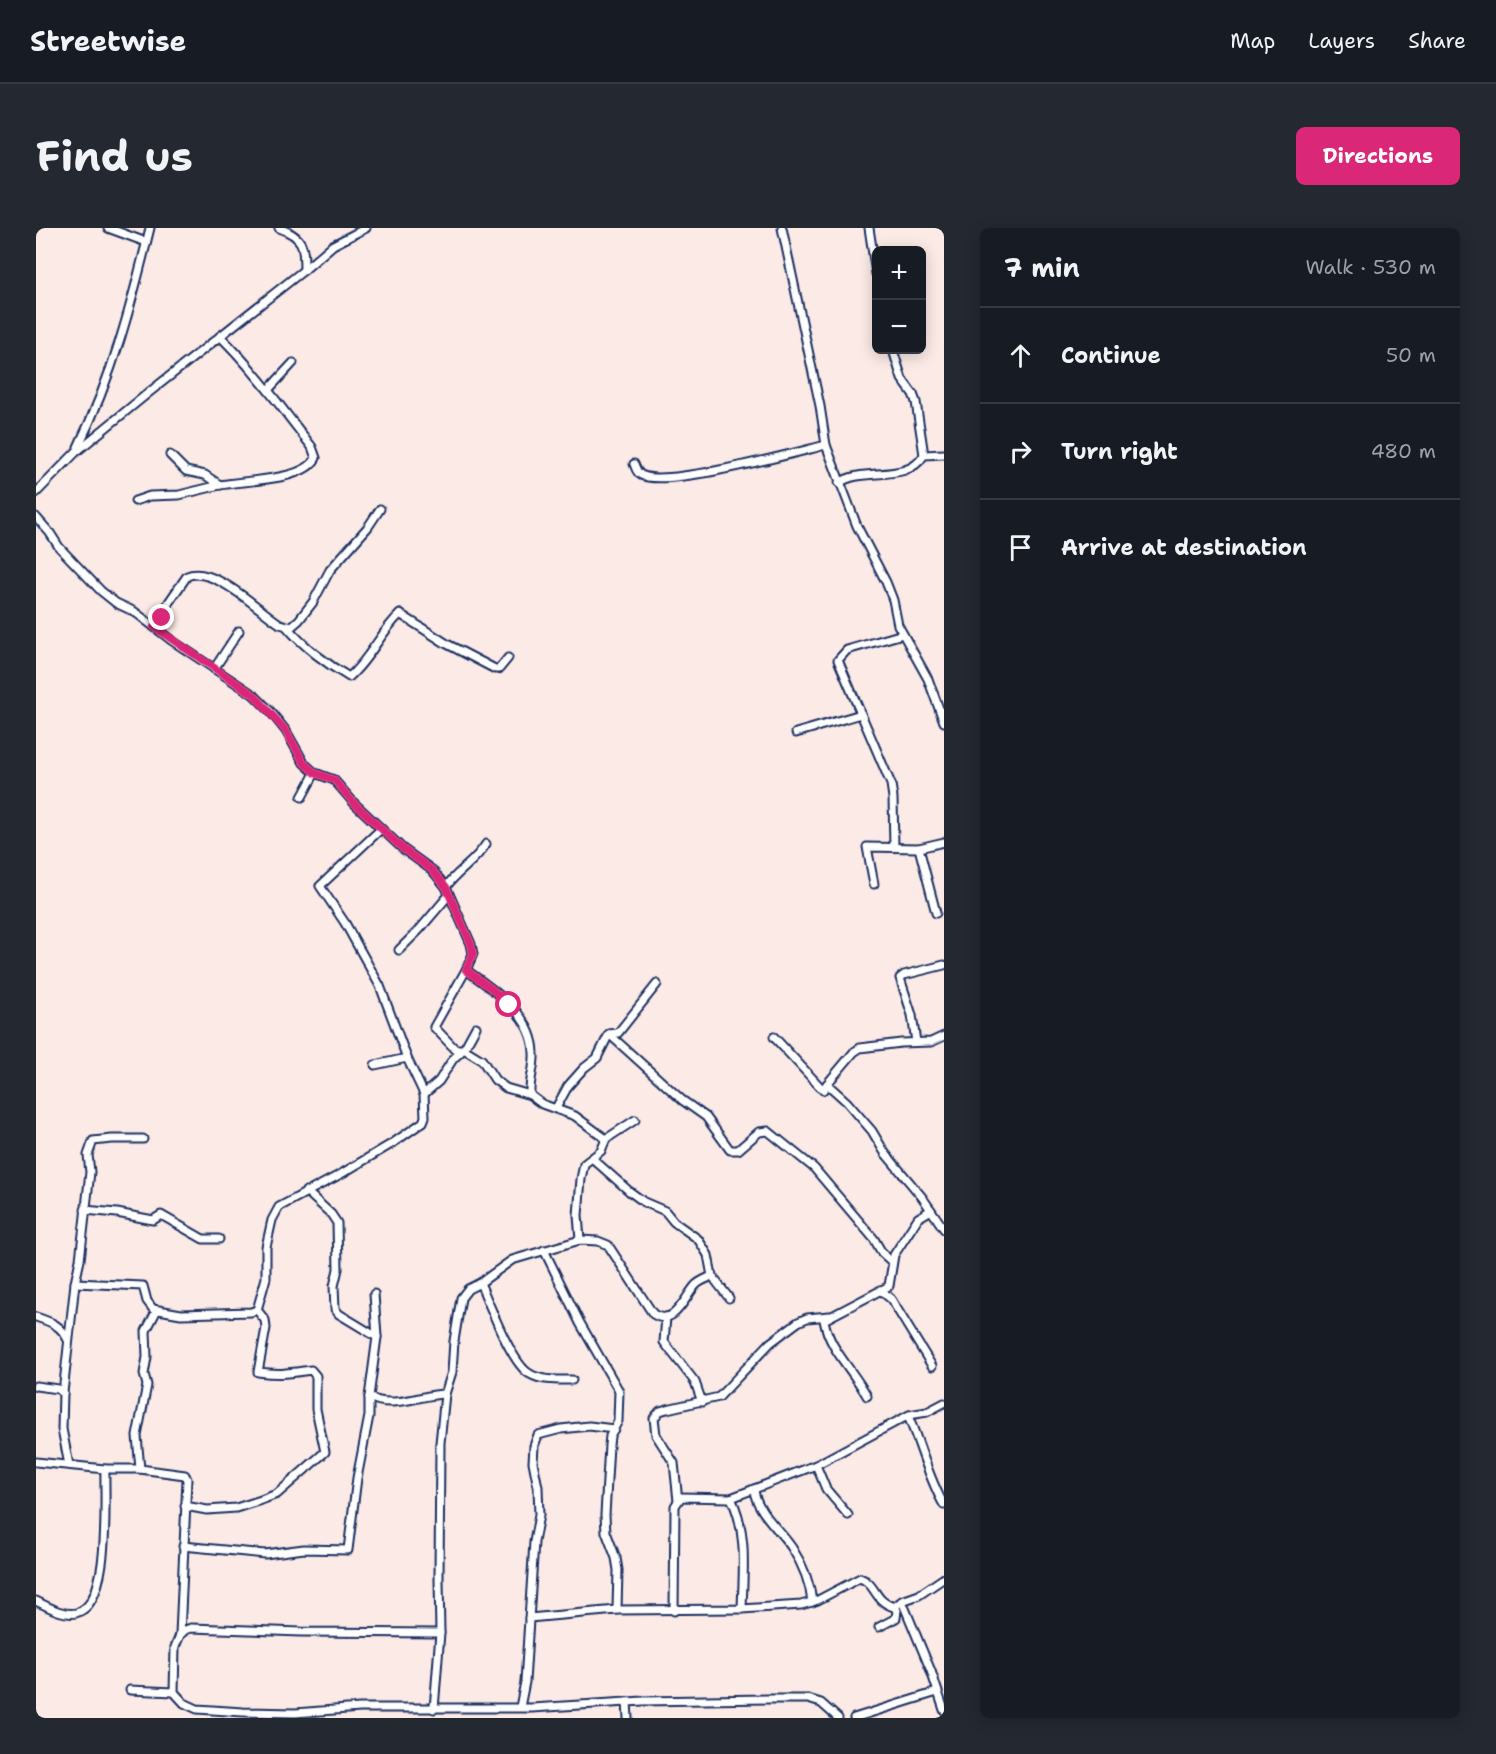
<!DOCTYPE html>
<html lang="en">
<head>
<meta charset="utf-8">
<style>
  body { margin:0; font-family:"Shantell Sans",sans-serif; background:#242831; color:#f1f3f6 }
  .controls { position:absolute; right:18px; top:18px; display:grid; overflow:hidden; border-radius:9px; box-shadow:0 3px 15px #0003 }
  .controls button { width:54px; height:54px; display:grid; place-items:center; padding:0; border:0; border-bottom:2px solid #363941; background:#171b24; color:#f1f3f6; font:30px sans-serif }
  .stop { position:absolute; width:18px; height:18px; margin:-14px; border:4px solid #db2777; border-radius:50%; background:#fff }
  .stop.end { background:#db2777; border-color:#fff; box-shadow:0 2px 6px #0008 }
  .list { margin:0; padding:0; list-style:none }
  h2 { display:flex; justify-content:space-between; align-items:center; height:78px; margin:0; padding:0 24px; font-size:26px }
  h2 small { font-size:20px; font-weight:400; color:#9ea1a6 }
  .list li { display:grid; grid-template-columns:39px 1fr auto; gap:18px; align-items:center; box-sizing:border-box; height:96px; padding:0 24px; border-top:2px solid #363941 }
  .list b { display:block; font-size:22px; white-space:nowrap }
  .list em { font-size:20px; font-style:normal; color:#9ea1a6 }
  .icon { flex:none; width:33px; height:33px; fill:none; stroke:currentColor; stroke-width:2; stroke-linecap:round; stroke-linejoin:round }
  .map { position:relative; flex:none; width:908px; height:1490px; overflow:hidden; border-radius:9px }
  header { display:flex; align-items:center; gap:36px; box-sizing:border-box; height:84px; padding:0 30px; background:#171b24; border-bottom:2px solid #363941 }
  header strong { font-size:28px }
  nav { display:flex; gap:33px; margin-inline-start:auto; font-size:21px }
  .intro { display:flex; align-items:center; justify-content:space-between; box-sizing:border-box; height:144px; padding:0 36px }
  h1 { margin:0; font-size:42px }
  .button { padding:15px 27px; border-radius:9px; background:#db2777; color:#fff; font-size:21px; font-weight:700 }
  main { display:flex; gap:36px; padding:0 36px }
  aside { flex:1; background:#171b24; border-radius:9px; box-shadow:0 3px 15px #0003 }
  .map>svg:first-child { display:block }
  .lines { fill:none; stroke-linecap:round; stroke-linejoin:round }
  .minor-casing { stroke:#1b2f5e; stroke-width:11 }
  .minor { stroke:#fff; stroke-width:7 }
  .route { stroke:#db2777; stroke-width:8 }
</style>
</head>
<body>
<header>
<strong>Streetwise</strong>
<nav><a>Map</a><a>Layers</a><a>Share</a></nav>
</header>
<div class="intro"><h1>Find us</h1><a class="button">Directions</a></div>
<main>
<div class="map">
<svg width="908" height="1490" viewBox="0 0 908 1490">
  <rect width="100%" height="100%" fill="#fbeae6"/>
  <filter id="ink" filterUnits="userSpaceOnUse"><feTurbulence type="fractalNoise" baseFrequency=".0167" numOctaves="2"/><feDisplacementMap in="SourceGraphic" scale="12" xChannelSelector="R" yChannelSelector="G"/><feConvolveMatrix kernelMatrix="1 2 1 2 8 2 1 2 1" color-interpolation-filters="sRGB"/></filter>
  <g filter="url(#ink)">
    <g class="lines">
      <g class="minor-casing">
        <g id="minor">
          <path d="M72,0L110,14"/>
          <path d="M243,0C268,9 268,18 268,42"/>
          <path d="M746,0L784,178L790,217L821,298L850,354L857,372L862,397L892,451L908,494"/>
          <path d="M833,0L840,46"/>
          <path d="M233,161L257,135"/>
          <path d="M42,219C77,147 95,78 114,0"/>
          <path d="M134,227L150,243L169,247L184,257C209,252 268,253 280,230L276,219C245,179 220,144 184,108"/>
          <path d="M888,227L908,226"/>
          <path d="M598,236C600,240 600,244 605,247C630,260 757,225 790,217"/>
          <path d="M803,255C828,238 871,256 888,227L880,174L877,166L866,151L857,122"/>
          <path d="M0,265L40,224L111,166L268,42L297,17L330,0"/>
          <path d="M99,273L114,268L143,267L184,257"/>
          <path d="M0,289L14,305L23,319L65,363L80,375L99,384L135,412L218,467L234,483L250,503L268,535L279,545L298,552L318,575L367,621L396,642L410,659L435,716L437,726L430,742L398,799L419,821H428L417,831L403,853L388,866L371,830L344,758L309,695L284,658L345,601"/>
          <path d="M118,399L126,390L133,374L151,348C178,337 222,382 244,396L255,399L263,392L277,374L294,342L332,299L344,281"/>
          <path d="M251,399C267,418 292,437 313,449C334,431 344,405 364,386L411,416L459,441H463L472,430"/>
          <path d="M178,441L203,403"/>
          <path d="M825,486L855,556L857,570L858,619"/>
          <path d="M760,505L825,486L802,432L811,422L867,406"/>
          <path d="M266,569L279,545"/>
          <path d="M883,620L900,685"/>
          <path d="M838,656L831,619L883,620L908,614"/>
          <path d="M410,659C421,643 439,634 450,616"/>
          <path d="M363,722L384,701L413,667"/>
          <path d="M430,742C458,762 497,787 498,825C499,840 493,851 494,867"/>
          <path d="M440,799L428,821L446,832L459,852L470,860L494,867L506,876L539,888L570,911L565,923L548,936L545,951L542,987L544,1012"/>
          <path d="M573,806L646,872L670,889L694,922H702L723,904L732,903L778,940L838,1011L846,1025L856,1034"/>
          <path d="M908,808L895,814L865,815L824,820L818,824L791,856L811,874L836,903L849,925L886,969L908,1001"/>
          <path d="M738,809L787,862L791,856"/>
          <path d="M880,814L876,787L864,750L868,747L908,737"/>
          <path d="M339,837L371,830"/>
          <path d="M520,880L532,858L548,840L561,830L573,806L582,805L621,756"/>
          <path d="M570,911L599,892"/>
          <path d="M557,931L593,963L608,974L629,983L638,994L662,1011L672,1027L676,1048"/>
          <path d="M270,963L295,986L301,995L302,1041L298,1058L299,1081L303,1086L341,1109"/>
          <path d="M49,982L81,985L117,992L125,987L167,1011H183"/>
          <path d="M508,1022L544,1095L583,1163L582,1193L574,1208L573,1217L569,1287L570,1304L580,1330L582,1342L581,1382"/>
          <path d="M39,1055L107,1058L111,1073L117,1081L145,1086L215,1084L221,1082"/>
          <path d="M444,1055C453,1075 476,1137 494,1146C506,1153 522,1152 536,1152"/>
          <path d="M844,1062L855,1071L896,1138"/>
          <path d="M221,1082L230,1050V1019L236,992L243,979L305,946L357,915L387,894L389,889L388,866"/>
          <path d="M0,1089C15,1094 25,1097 32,1112"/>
          <path d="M630,1089L628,1114L659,1154L666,1174"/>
          <path d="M0,1158L22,1161L27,1165"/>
          <path d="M831,1168C817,1142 793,1121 788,1092L853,1058L858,1027L882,990L895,982"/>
          <path d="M333,1169C356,1182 386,1166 409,1166"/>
          <path d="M872,1188C885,1218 892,1249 908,1277"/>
          <path d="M0,1234L69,1241H104L149,1247L151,1251L144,1407L139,1419L138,1464L148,1475L161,1481L207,1484L259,1485L324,1480H496L607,1473L731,1471H772L785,1475L802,1490"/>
          <path d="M33,1237L26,1201L27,1165L39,1055L44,1032L54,944L52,927L57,913L76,911H107"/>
          <path d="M780,1237L790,1261L812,1287"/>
          <path d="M104,1241L101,1208L111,1157L108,1146L111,1129L110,1103L121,1082"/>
          <path d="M695,1270C712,1304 707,1344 706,1381"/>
          <path d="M642,1273L638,1235L620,1207L618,1190L624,1183L631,1181L683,1169L734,1115L762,1094L771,1090L793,1088"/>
          <path d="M149,1278L171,1282L200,1280L225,1272L241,1266L289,1224L280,1181V1148L275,1142C253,1145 245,1147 222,1144L230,1100L229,1092L221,1082"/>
          <path d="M147,1318L229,1326L268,1321L312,1322L321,1250L333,1188V1169L341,1109L338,1066"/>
          <path d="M0,1373C11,1378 27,1388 40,1385C76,1377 68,1270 69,1241"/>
          <path d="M866,1373L895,1443L908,1482"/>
          <path d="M776,1374L782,1372L824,1350C841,1356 837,1373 858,1379L866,1373L883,1367L908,1350"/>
          <path d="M638,1383L639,1278L645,1269L695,1270L780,1237L873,1187L891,1184L908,1175"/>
          <path d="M493,1390L581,1382L706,1381L765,1377L776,1374C774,1354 767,1337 756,1320C745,1303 719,1282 718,1261"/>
          <path d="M843,1399L860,1390L861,1382L858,1379"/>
          <path d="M144,1407L149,1402L155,1400L265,1404L404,1405"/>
          <path d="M94,1462L138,1464"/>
          <path d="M591,1474L592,1490"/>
          <path d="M484,1479L489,1454L498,1314L503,1287L502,1259L497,1234L498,1218L502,1207L525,1201L553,1198L578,1201"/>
          <path d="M398,1481L404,1405L403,1352L404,1215L409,1166L416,1144L418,1113L425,1070L432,1061L444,1055L476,1032L544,1012L562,1013L572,1017L617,1086C638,1100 649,1069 659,1058C663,1053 670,1051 676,1048L693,1070"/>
          <path d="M818,1490L901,1464"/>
        </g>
      </g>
      <use href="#minor" class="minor"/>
    </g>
  </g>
  <g class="lines" filter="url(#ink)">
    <path class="route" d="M126,390L118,399L218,467L250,503L268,535L279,545L298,552L318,575L367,621L396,642L410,659L435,716L437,726L430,742L456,761L473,777"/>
  </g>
</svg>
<div class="controls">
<button>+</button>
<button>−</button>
</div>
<div class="stop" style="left:473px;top:777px"></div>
<div class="stop end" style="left:126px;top:390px"></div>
</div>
<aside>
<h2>7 min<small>Walk · 530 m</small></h2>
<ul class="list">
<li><svg class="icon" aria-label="ahead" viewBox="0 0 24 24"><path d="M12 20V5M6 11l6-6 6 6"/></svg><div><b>Continue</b></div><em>50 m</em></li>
<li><svg class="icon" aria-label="right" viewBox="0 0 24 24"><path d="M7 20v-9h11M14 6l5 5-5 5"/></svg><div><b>Turn right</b></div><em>480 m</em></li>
<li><svg class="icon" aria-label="arrive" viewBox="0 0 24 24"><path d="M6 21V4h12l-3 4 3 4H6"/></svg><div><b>Arrive at destination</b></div></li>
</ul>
</aside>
</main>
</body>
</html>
